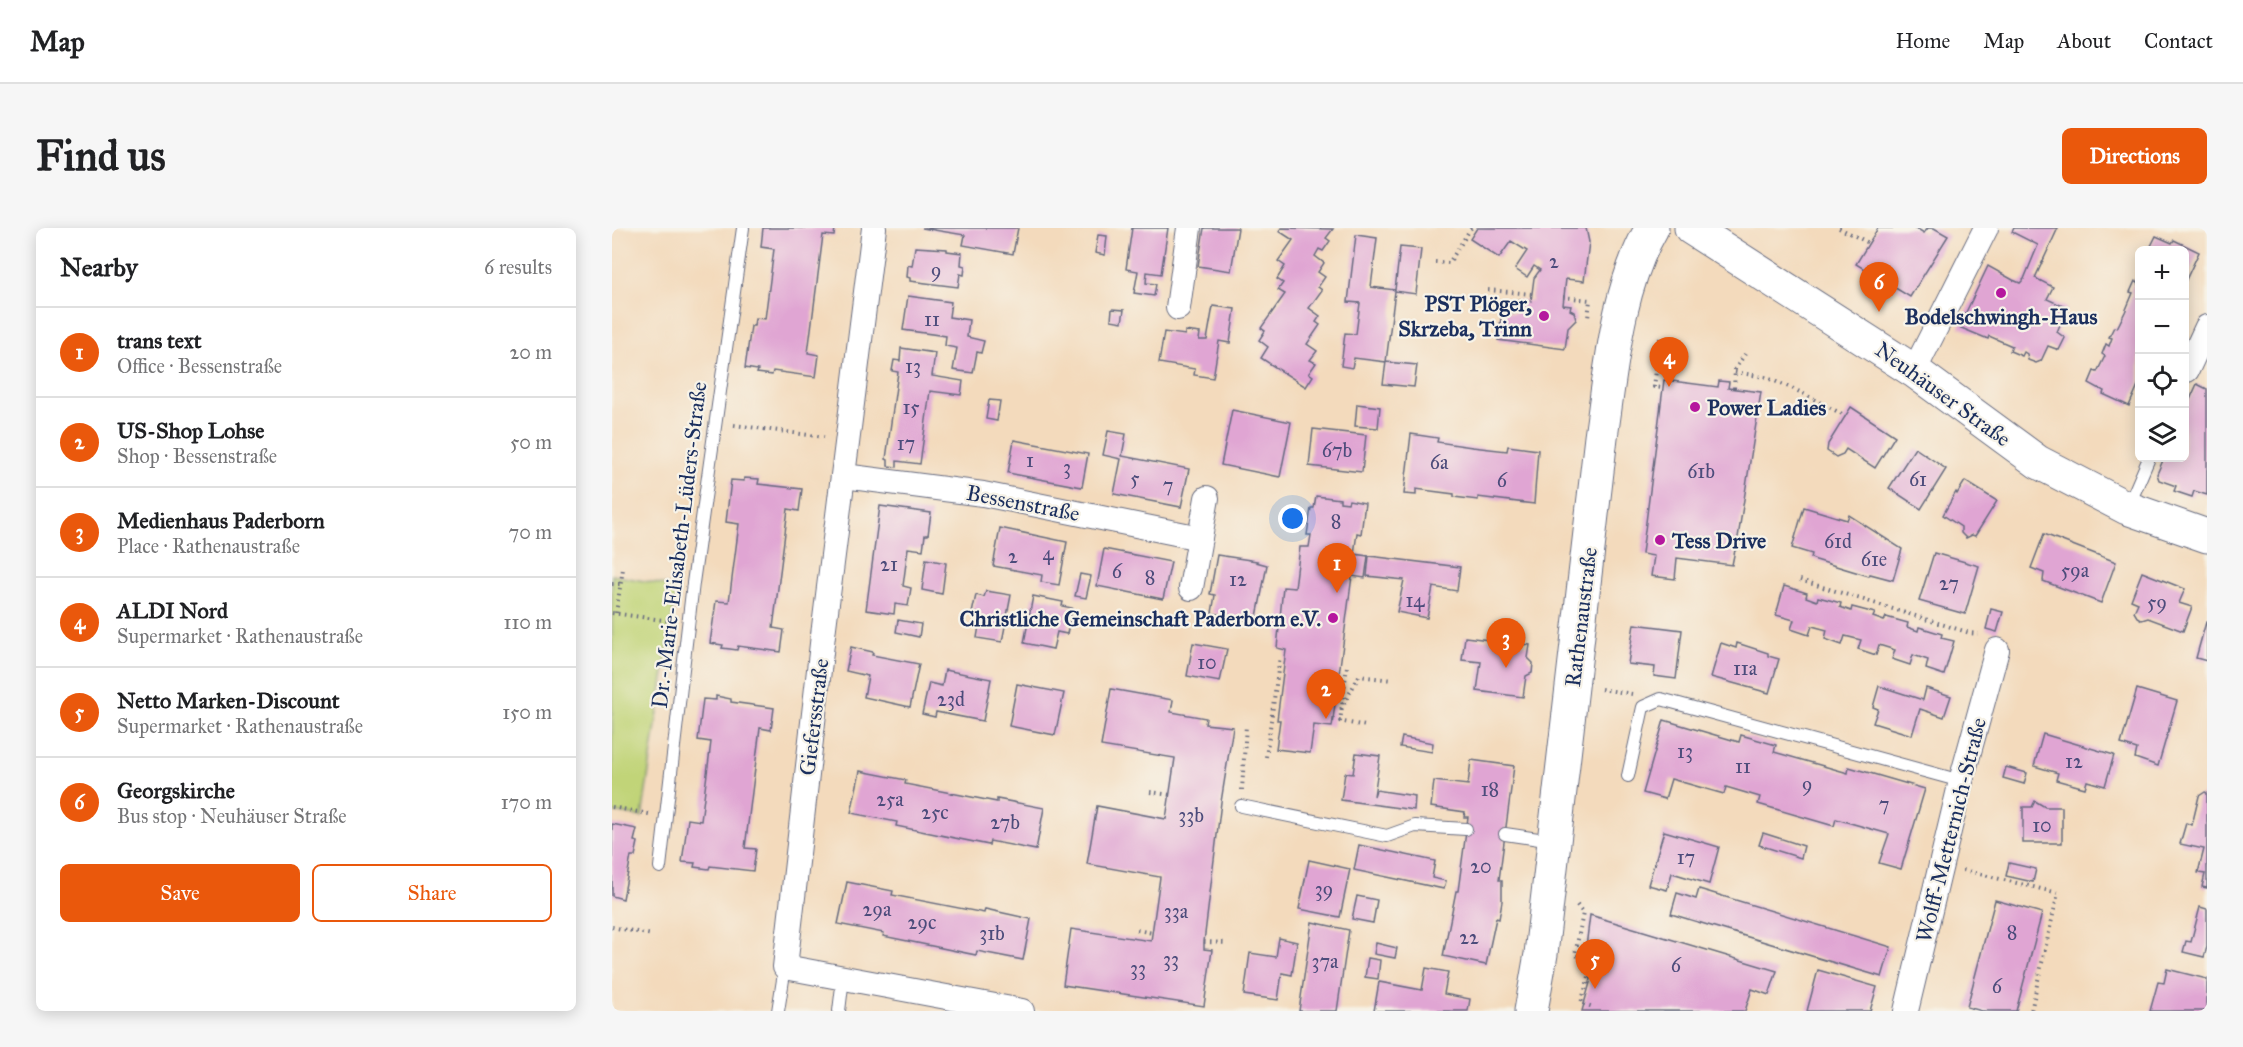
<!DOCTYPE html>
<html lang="en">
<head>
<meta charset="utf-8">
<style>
  body { margin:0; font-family:"IM FELL Great Primer",serif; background:#f6f6f6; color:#202124 }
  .controls { position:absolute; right:18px; top:18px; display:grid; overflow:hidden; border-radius:9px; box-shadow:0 3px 15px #0003 }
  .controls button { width:54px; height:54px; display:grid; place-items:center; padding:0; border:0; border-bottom:2px solid #e0e0e0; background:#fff; color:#202124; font:30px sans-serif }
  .you { position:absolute; left:681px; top:291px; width:21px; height:21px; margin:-15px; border:4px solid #fff; border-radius:50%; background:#1a73e8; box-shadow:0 0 0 9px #1a73e833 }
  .badge { display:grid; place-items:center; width:39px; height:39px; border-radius:50%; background:#ea580c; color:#fff; font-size:20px; font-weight:700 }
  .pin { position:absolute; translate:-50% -50px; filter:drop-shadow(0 2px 3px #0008) }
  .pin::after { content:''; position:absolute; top:32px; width:21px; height:18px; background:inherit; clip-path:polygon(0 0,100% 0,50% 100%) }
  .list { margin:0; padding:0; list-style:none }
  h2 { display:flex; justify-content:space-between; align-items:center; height:78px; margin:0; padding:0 24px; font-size:26px }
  h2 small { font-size:20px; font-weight:400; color:#757577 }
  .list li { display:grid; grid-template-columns:39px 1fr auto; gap:18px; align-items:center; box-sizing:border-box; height:90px; padding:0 24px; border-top:2px solid #e0e0e0 }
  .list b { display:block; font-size:22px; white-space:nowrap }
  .list p { margin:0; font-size:20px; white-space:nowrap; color:#757577 }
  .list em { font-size:20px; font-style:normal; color:#757577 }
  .actions { display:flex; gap:12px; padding:18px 24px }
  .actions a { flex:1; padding:14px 0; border:2px solid #ea580c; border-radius:9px; text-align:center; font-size:21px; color:#ea580c }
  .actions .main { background:#ea580c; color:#fff }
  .icon { flex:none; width:33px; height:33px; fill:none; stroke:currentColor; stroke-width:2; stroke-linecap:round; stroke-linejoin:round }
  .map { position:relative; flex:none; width:1595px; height:783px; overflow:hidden; border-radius:9px }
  header { display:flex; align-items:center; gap:36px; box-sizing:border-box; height:84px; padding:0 30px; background:#fff; border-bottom:2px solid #e0e0e0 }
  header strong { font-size:28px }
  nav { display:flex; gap:33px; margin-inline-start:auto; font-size:21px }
  .intro { display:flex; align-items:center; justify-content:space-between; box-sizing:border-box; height:144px; padding:0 36px }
  h1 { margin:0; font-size:42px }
  .button { padding:15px 27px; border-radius:9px; background:#ea580c; color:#fff; font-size:21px; font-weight:700 }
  main { display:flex; gap:36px; padding:0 36px }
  aside { flex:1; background:#fff; border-radius:9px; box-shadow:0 3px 15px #0003 }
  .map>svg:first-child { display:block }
  .green { fill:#c1d478; stroke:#6e826b; stroke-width:1.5 }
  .building { fill:#e0a5d3 }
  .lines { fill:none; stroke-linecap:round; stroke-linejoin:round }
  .lane-casing { stroke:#676b7f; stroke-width:14 }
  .street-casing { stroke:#676b7f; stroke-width:26 }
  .secondary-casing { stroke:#676b7f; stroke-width:35 }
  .path { stroke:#676b7f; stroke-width:4; stroke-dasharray:1.5 4.5; stroke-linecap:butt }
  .lane { stroke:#fff; stroke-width:12 }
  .street { stroke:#fff; stroke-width:24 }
  .secondary { stroke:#fff; stroke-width:33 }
  .poi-dot { fill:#b5179e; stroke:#f7f3e8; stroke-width:2 }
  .labels { text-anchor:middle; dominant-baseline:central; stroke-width:4.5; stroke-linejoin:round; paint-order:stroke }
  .number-label { font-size:20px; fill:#4c4c7b }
  .poi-label { font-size:22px; font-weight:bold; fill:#1b2f5e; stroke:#f7f3e8; text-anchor:end }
  .street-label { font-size:22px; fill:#1b2f5e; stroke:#f7f3e8 }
</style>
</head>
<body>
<header>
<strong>Map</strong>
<nav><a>Home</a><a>Map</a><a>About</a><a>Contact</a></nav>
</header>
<div class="intro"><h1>Find us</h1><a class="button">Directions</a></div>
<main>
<aside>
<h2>Nearby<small>6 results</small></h2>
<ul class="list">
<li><span class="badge">1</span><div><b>trans text</b><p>Office · Bessenstraße</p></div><em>20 m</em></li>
<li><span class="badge">2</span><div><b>US-Shop Lohse</b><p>Shop · Bessenstraße</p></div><em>50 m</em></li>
<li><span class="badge">3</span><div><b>Medienhaus Paderborn</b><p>Place · Rathenaustraße</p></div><em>70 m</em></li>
<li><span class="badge">4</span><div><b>ALDI Nord</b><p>Supermarket · Rathenaustraße</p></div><em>110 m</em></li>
<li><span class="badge">5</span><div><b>Netto Marken-Discount</b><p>Supermarket · Rathenaustraße</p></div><em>150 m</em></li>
<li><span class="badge">6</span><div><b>Georgskirche</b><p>Bus stop · Neuhäuser Straße</p></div><em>170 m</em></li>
</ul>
<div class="actions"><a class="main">Save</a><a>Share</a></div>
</aside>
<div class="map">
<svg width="1595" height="783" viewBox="0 0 1595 783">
  <rect width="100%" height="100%" fill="#f7f3e8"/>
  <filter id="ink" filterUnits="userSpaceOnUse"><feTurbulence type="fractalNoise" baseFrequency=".0167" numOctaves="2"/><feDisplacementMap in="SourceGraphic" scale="12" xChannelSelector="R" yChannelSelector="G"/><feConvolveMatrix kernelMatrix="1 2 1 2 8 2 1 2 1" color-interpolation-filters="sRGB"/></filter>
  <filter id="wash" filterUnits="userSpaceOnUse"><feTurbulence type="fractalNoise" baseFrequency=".008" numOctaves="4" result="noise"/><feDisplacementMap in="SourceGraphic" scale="24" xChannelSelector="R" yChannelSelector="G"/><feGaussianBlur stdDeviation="1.35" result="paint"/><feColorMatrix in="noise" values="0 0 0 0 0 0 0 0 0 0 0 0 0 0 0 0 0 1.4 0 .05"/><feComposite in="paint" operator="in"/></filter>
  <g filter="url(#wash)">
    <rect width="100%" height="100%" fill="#f3dabc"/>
    <path class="green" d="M0,347L65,359L30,589L0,584Z"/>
    <g id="blocks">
      <g class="building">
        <path d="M151,0H223L222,8L211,7L196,125L207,127L204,149L161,143L160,147L153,146L145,145L146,142L133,140L139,98H142L143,90L153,91L162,21L149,19Z"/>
        <path d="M310,0H406L401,26L351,17L353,7Z"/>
        <path d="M520,0H556L549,46L535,44L534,55L544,56L542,68L522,65L526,43L514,41Z"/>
        <path d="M592,0H626L619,43L586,38Z"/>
        <path d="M669,0L721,1L714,10L718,13L711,23L707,21L703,28L712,35L706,44L713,49L706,59L710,62L697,80L708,88L704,94L708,97L695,116L705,123L698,132L704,135L697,145L701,148L694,159L649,130L656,119L647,112L653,103L649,100L673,66L666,62L671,55L665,51L673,38L666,33L681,12L667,3Z"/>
        <path d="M865,0H974L977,14L972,53L954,51L951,77L959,78L958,82L962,84L964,92L956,100L953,121L886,112L890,83L903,85L905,72L919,73L922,50L928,42L922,38L915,49L903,41L915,23L899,13L887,30L858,11Z"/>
        <path d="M1266,0H1304L1312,5L1316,0H1322L1336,8L1298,69L1244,36Z"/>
        <path d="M1402,0H1446L1423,50L1441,59L1435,71L1455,80L1445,104L1453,110L1447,122L1436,118L1429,133L1424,135L1416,132L1415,126L1412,124L1410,128L1398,123L1400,118L1377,108L1376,111L1347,99L1376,38L1401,52L1408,55L1412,51L1426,17L1400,4Z"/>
        <path d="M486,7L495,8L493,27L483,25Z"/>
        <path d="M744,7L765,10L759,59L783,62L788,19L809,21L804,66L783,63L774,134L805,137L802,159L771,156L774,134L742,130L740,140L729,138L733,105L744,106L748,75L736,74Z"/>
        <path d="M1544,8L1560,15L1562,12L1587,24L1572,56V22H1541V21L1538,20Z"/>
        <path d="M303,19L335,21V23L350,25L349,37L353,38L352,47L348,46L346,59L298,53V50L295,49L296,37L300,38Z"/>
        <path d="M1527,52V155L1517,178L1491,166L1492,163L1477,155L1482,143L1485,144L1493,128L1490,126L1494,116L1497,118L1500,110L1497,109L1502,99L1505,100L1513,84L1521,65L1518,64L1523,53L1526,55Z"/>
        <path d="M296,68L339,74L337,89L357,92L355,109L372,113L369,125L365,124L361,145L341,142L345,120L333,118L334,108L291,102Z"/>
        <path d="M601,78L623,81L618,115L607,113L601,150L582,147L583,141L547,135L552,104L573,107V103L588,105L587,112H595Z"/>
        <path d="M500,81L512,82L510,94L499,92Z"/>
        <path d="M289,120L323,125L320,148L351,153L349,167L318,163L308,236L285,233V239L276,238V232L274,231L286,144L280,143L282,132L288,133Z"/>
        <path d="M1052,152L1106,159L1107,153L1117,154L1116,160L1149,164L1124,322H1123L1120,337L1065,330L1063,351L1039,348L1042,328L1030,326Z"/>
        <path d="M1585,156L1595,161V267L1582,263L1580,269L1562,263L1564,258L1547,252L1545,246L1552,230H1572V185Z"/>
        <path d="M377,172L388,173L385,193L374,191Z"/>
        <path d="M745,176L768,179L766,200L743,198Z"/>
        <path d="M1239,179L1283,208L1263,240L1234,221L1231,226L1224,229L1215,223L1216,216Z"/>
        <path d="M620,182L679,194L668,249L609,237Z"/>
        <path d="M701,201L754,207L750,244L697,238Z"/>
        <path d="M496,203L514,206L510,228L577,241L569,279L502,266L509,231L491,227Z"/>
        <path d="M799,206L826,210L825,214L860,219L895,223L896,218L926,222L922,276L866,269V272L842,269V266L804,261V267L792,266Z"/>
        <path d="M402,212L476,226L470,259L396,245Z"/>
        <path d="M1303,220L1334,241L1309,281L1277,260Z"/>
        <path d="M132,250L147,251L146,256L190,261L187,283L176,281L161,400L172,402L169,424L126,418L125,422L118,421L110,420L111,417L98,415L104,373L117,374L127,296L114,294L119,252L132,253Z"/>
        <path d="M1353,253L1385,273L1363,308L1360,307L1354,310L1349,305V299L1331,287L1344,264L1345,266Z"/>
        <path d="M704,268L728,271V274L736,275L737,272L753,275L749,306L745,305L742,326L756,328L753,350L740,348L720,499L702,497L698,525L664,521L668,492H665L674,422L665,420L671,359L683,360L688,319H697L699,307H695L699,280H702Z"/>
        <path d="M268,278L319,285L316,307H313L311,322L296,320L291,358L299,360L296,378L283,376L282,386L254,382Z"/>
        <path d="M1192,279L1235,292L1237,287L1290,321L1281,352L1258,346L1257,348L1204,332L1199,330L1200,326L1180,320Z"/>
        <path d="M388,300L455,314L447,357L429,354L430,347L381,338Z"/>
        <path d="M1432,306L1504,334L1489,375L1431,353L1432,345L1419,340Z"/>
        <path d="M492,321L559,334L551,371L485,358Z"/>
        <path d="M1322,325L1367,338L1353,386L1307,373Z"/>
        <path d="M605,327L645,333L644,334L655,337L644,394L600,385L603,367L598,366Z"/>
        <path d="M757,328L848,339L845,363L821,359L815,390L785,384L792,352L755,348Z"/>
        <path d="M314,331L334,335L330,366L310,362Z"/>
        <path d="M1530,344L1573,361L1567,375L1580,379L1571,403L1536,390L1530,392L1525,389L1522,384L1526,375L1519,372Z"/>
        <path d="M468,346L479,348L474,370L463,368Z"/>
        <path d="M1172,358L1195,365L1194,369L1205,373L1206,369L1229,375L1228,379L1239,383L1240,379L1263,385L1261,389L1272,393L1274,389L1296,395L1295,399L1306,403L1307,399L1330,406L1329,410L1342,413L1332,447L1314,441L1316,432L1301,427L1298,437L1280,431L1283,422L1267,417L1264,427L1246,421L1249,412L1233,408L1230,417L1213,411L1215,402L1200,398L1197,407L1179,401L1182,392L1164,387Z"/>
        <path d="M374,363L399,367L390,414L365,410L369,386L360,385L364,367L372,369Z"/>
        <path d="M421,368L451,374L450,378L460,380L455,406L445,404L441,421L412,415Z"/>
        <path d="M1379,381L1391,384L1385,404L1374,401Z"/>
        <path d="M286,392L309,396L307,409L284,404Z"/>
        <path d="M1594,394H1595V433L1584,430Z"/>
        <path d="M1022,396L1070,402L1064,451L1042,448L1043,439L1016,436Z"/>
        <path d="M853,409L918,417L916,430L921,435L920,445L914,448L911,469L865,463L869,434L850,432Z"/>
        <path d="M581,415L615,421L608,454L575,448Z"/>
        <path d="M1109,415L1124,420L1125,415L1156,425V428L1167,431L1157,465L1099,449Z"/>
        <path d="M239,419L261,424L260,427L307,436L298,479L252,469L256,448L234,443Z"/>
        <path d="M333,442L379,451L371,493L324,484L323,489L310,486L317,455L330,458Z"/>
        <path d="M405,456L452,465L443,507L397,498Z"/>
        <path d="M1267,458L1311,472L1314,460L1339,468L1332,489L1308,481L1300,507L1261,495L1266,481L1261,479Z"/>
        <path d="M499,461L561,472L559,484L594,490L593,496L621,499L609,574L592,714V721L600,722L592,778L451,757L459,701L539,713L548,649L475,636L485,578L554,591L563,530L489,518Z"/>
        <path d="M1525,461L1565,473L1546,538L1523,530L1525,521L1509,516Z"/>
        <path d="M104,468L119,471V474L162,480L159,502L148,500L133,620L144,621L141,643L98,638L97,641L82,639L83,635L70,634L76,591L89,593L99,514L86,512L91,471L104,472Z"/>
        <path d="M1052,492L1127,514L1129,507L1164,517L1162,524L1236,545L1237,539L1313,561L1289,641L1267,635L1277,606L1224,591L1222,598L1146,576L1148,569L1114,559L1112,566L1059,551L1053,571L1031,565Z"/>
        <path d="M1431,506L1502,527L1493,558L1475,553L1473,560L1444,552L1446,545L1422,538Z"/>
        <path d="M790,509L821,515L820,524L788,519Z"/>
        <path d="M744,525L768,528L762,568L764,562L803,568L802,582L729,572L733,545L741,546Z"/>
        <path d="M859,532L902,538L887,652H890V673L887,691L884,690L874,737L831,728L844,663H846L856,589H852L853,584L819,579L822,553L856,557Z"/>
        <path d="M1394,539L1415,545L1412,556L1391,550Z"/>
        <path d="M248,543L294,552L293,556L385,574V571L432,580L424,622L378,613L377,617L284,598L285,594L239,585Z"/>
        <path d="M1593,564L1595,565V660L1590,659L1593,646L1586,645L1592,621L1568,616L1574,595L1580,597L1587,568Z"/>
        <path d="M1423,573L1433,579H1450V615H1411V579H1420Z"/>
        <path d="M0,596L25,601L22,613L26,614L23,628H19L11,671L0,668Z"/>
        <path d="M1052,603L1107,619L1097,656L1060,645L1055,662L1036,657Z"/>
        <path d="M1151,605L1192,618L1189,630L1147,617Z"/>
        <path d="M747,617L823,633L820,650L834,653L832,661L742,642Z"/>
        <path d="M697,632L738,641L728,689L687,681Z"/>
        <path d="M1397,635L1424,641L1421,654L1394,648Z"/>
        <path d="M235,654L281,663L280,667L372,685L373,681L419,691L411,732L365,723L364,727L271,708L272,705L226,696Z"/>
        <path d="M1087,661L1279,719L1270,749L1059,686L1065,665L1084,671Z"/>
        <path d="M745,668L765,672L761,695L740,691Z"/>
        <path d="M1383,672L1430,685L1404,783H1370L1355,779Z"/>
        <path d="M1588,679L1595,681V719L1592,729L1571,724L1574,713L1579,714Z"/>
        <path d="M978,687L1165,743L1157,767L1140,761L1133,783H970L985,730L973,727Z"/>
        <path d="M700,694L737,702L725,783H687Z"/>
        <path d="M667,710L685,714L680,747L670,745L666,772L632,767L638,725L664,729Z"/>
        <path d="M764,715L785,720L783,730L762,726Z"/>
        <path d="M756,730L768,732L766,751L753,749Z"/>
        <path d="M814,740L836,744L832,766L858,771L856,783H762L767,754L810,762Z"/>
        <path d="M1555,741L1595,751V783H1538L1546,754L1552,755Z"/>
        <path d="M1206,742L1265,759L1258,783H1195Z"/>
      </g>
    </g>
  </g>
  <g filter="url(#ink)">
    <use href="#blocks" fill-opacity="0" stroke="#676b7f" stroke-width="1.5"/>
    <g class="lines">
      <g class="lane-casing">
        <g id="lane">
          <path d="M1516,279L1537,230"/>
          <path d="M1016,548L1031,479L1049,471L1349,553"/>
          <path d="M629,578L775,608L803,598L854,601"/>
          <path d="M893,606L940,613"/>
          <path d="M48,639L81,355L131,0"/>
          <path d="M166,783L173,739"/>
          <path d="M227,783L231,750"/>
        </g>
      </g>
      <g class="street-casing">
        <g id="street">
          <path d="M262,0L211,407L173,739L410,783"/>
          <path d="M566,80L577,0"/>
          <path d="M1575,142L1595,99"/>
          <path d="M1302,143L1374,0"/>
          <path d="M232,248L371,266L588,310"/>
          <path d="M579,360L595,270"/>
          <path d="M1294,783L1349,553L1385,422"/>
        </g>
      </g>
      <g class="secondary-casing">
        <g id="secondary">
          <path d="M1079,0L1302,143L1426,234L1515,280L1595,308"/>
          <path d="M919,783L929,726L989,209C999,141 1005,60 1040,0"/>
        </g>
      </g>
      <g class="path">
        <path d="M1227,0L1257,15"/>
        <path d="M823,34L837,35L859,0"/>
        <path d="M876,62L920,66"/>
        <path d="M951,69L978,72L976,90"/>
        <path d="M1048,110L1042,159L1051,160"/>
        <path d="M1123,144L1153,149L1184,162L1234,188"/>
        <path d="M1122,160L1123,141L1133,126"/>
        <path d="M122,197L212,209"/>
        <path d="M1188,352L1358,405L1366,406"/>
        <path d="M0,356H9"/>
        <path d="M0,385L58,393"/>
        <path d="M4,385L11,341"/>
        <path d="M989,461L1020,466"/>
        <path d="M729,481L747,448L780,452"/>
        <path d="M721,492L754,498"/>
        <path d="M728,494L735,438"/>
        <path d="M654,529L668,428"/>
        <path d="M630,562L634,497"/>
        <path d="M538,564L559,567"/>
        <path d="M0,579L37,586"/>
        <path d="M1351,642L1446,665L1419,783"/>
        <path d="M965,677L971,685L963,727L982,732L969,775L981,779"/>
        <path d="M0,699L40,707"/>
        <path d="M525,702L541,705"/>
        <path d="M592,714L615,715"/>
      </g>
      <use href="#lane" class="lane"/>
      <use href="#street" class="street"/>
      <use href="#secondary" class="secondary"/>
    </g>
  </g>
  <g class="poi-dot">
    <circle cx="1389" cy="65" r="6"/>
    <circle cx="932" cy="88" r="6"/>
    <circle cx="1083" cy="179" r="6"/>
    <circle cx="1048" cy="312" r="6"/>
    <circle cx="721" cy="390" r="6"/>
  </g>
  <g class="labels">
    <g class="number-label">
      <text x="942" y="33">2</text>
      <text x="324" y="42">9</text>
      <text x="320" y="91">11</text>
      <text x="301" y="138">13</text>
      <text x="299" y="179">15</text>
      <text x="294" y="215">17</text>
      <text x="725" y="222">67b</text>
      <text x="418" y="232">1</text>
      <text x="827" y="234">6a</text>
      <text x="455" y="239">3</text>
      <text x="1089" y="243">61b</text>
      <text x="523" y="250">5</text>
      <text x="1306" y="251">61</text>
      <text x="890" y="252">6</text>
      <text x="556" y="257">7</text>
      <text x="724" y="293">8</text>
      <text x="1226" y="313">61d</text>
      <text x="436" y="325">4</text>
      <text x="401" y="328">2</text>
      <text x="1262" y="331">61e</text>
      <text x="277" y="336">21</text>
      <text x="1463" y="342">59a</text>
      <text x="505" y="343">6</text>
      <text x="538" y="349">8</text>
      <text x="626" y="351">12</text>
      <text x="1337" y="355">27</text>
      <text x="803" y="372">14</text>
      <text x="1545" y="374">59</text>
      <text x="595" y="434">10</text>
      <text x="1133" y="440">11a</text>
      <text x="339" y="471">23d</text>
      <text x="1073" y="523">13</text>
      <text x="1462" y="533">12</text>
      <text x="1131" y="538">11</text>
      <text x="1195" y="556">9</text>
      <text x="878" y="561">18</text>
      <text x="278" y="571">25a</text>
      <text x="1272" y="576">7</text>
      <text x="323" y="584">25c</text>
      <text x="579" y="587">33b</text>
      <text x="393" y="594">27b</text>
      <text x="1430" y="597">10</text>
      <text x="1074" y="629">17</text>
      <text x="869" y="638">20</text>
      <text x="712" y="661">39</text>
      <text x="265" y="681">29a</text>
      <text x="564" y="683">33a</text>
      <text x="310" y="694">29c</text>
      <text x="1400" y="704">8</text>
      <text x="380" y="705">31b</text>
      <text x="857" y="709">22</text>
      <text x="559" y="731">33</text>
      <text x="713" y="733">37a</text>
      <text x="1064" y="737">6</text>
      <text x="526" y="740">33</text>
      <text x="1385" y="758">6</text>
    </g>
    <g class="poi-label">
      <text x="920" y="75">PST Plöger,<tspan x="920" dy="25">Skrzeba, Trinn</tspan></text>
      <text x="1389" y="88" text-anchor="middle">Bodelschwingh-Haus</text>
      <text x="1095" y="179" text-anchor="start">Power Ladies</text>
      <text x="1060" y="312" text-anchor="start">Tess Drive</text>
      <text x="709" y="390">Christliche Gemeinschaft Paderborn e.V.</text>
    </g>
    <g class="street-label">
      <text transform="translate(1331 166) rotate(36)">Neuhäuser Straße</text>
      <text transform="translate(411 275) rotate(11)">Bessenstraße</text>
      <text transform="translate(67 317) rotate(-83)">Dr.-Marie-Elisabeth-Lüders-Straße</text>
      <text transform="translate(969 389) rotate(-83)">Rathenaustraße</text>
      <text transform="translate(202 489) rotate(-83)">Giefersstraße</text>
      <text transform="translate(1339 602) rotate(-76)">Wolff-Metternich-Straße</text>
    </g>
  </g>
</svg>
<div class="controls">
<button>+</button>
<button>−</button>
<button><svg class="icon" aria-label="locate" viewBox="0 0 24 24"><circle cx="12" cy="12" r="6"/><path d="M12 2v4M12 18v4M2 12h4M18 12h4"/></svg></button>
<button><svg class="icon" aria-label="layers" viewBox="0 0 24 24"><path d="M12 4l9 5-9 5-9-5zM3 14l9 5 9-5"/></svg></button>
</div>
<div class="you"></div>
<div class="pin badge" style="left:725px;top:365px">1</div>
<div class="pin badge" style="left:714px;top:491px">2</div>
<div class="pin badge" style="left:894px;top:440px">3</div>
<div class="pin badge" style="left:1057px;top:159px">4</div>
<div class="pin badge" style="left:983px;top:761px">5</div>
<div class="pin badge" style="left:1267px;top:84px">6</div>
</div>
</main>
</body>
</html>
